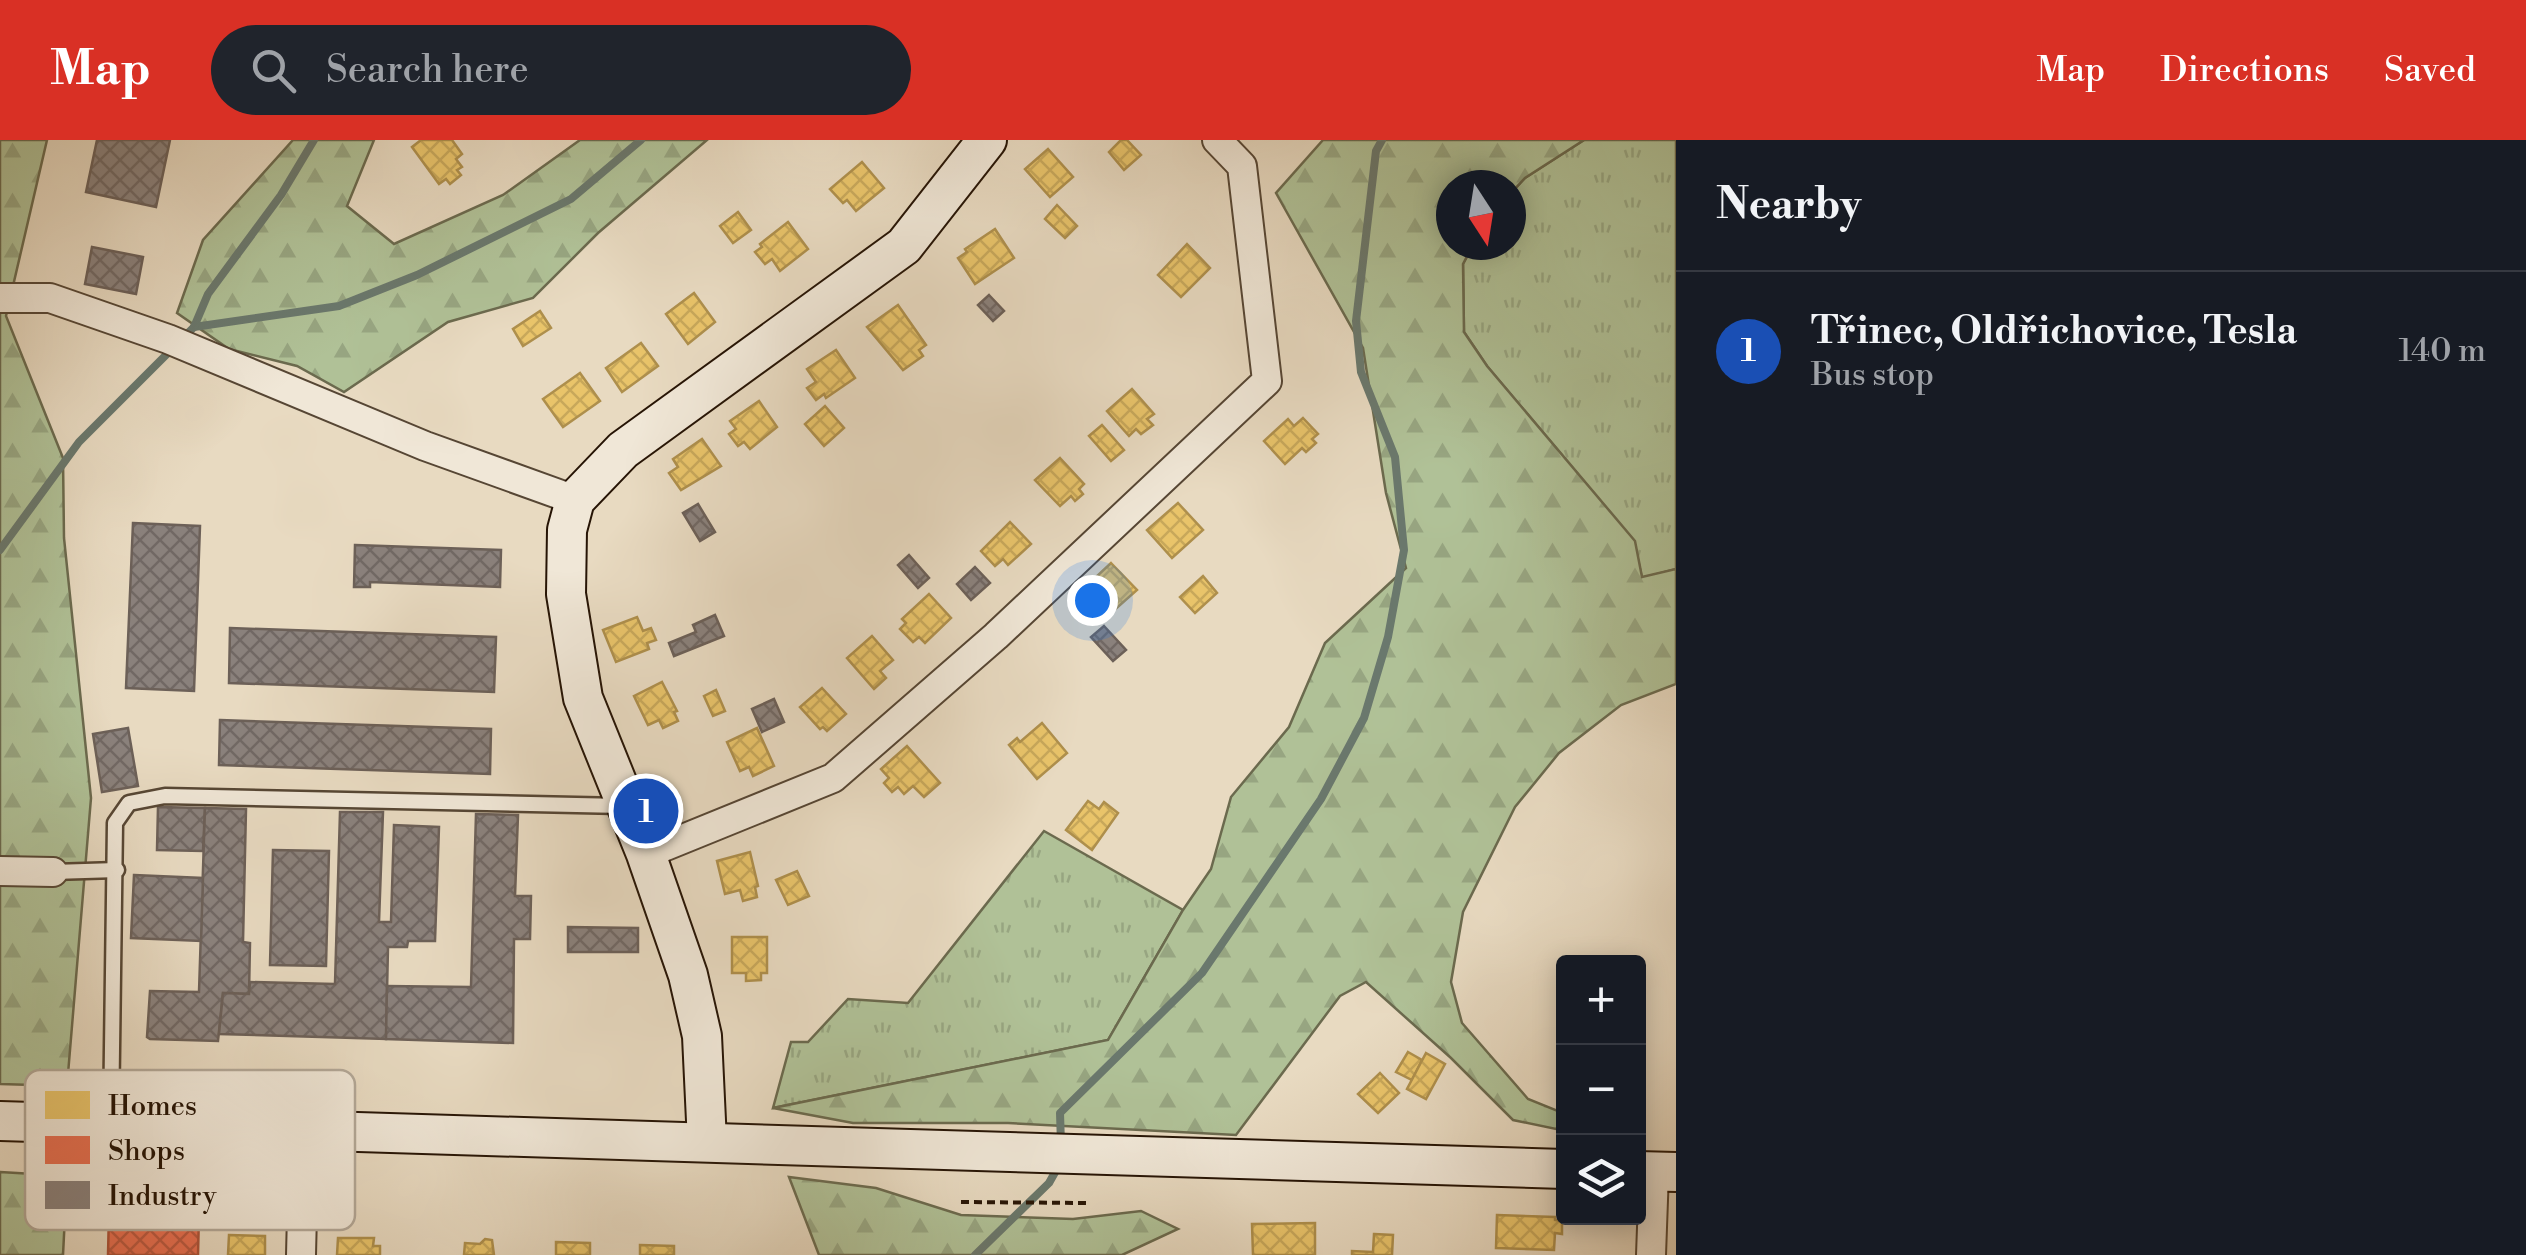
<!DOCTYPE html>
<html lang="en">
<head>
<meta charset="utf-8">
<style>
  body { margin:0; font-family:"Libre Bodoni",serif; background:#20242c; color:#f1f3f6 }
  .controls { position:absolute; right:30px; bottom:30px; display:grid; overflow:hidden; border-radius:10px; box-shadow:0 5px 25px #0003 }
  .controls button { width:90px; height:90px; display:grid; place-items:center; padding:0; border:0; border-bottom:2px solid #363941; background:#171b24; color:#f1f3f6; font:50px sans-serif }
  .compass { position:absolute; left:1436px; top:30px; width:90px; height:90px; border-radius:50%; background:#171b24; box-shadow:0 5px 25px #0003; rotate:168deg }
  .you { position:absolute; left:1092px; top:460px; width:35px; height:35px; margin:-25px; border:8px solid #fff; border-radius:50%; background:#1a73e8; box-shadow:0 0 0 15px #1a73e833 }
  .badge { display:grid; place-items:center; width:65px; height:65px; border-radius:50%; background:#d93025; color:#fff; font-size:32px; font-weight:700 }
  .pin { position:absolute; translate:-50% -50%; border:5px solid #fff; box-shadow:0 2px 10px #0006 }
  .list { margin:0; padding:0; list-style:none }
  h2 { display:flex; justify-content:space-between; align-items:center; height:130px; margin:0; padding:0 40px; font-size:42px }
  h2 small { font-size:32px; font-weight:400; color:#9ea1a6 }
  .list li { display:grid; grid-template-columns:65px 1fr auto; gap:30px; align-items:center; box-sizing:border-box; height:160px; padding:0 40px; border-top:2px solid #363941 }
  .list b { display:block; font-size:38px; white-space:nowrap }
  .list p { margin:0; font-size:32px; white-space:nowrap; color:#9ea1a6 }
  .list em { font-size:32px; font-style:normal; color:#9ea1a6 }
  .icon { flex:none; width:55px; height:55px; fill:none; stroke:currentColor; stroke-width:2; stroke-linecap:round; stroke-linejoin:round }
  .map { position:relative; flex:none; width:1676px; height:1115px; overflow:hidden }
  header { display:flex; align-items:center; gap:60px; box-sizing:border-box; height:140px; padding:0 50px; background:#d93025; color:#fff }
  header strong { font-size:48px }
  nav { display:flex; gap:55px; margin-inline-start:auto; font-size:35px }
  .search { width:700px; height:90px; background:#20242c; display:flex; align-items:center; gap:25px; box-sizing:border-box; padding:0 35px; border-radius:55px; color:#9ea1a6; font-size:38px }
  main { display:flex }
  aside { flex:1; background:#171b24 }
  .map>svg:first-child { display:block }
  .grass { fill:url(#grass-tufts); stroke:#6b6a4e; stroke-width:2.5 }
  .forest { fill:url(#forest-firs); stroke:#6b6a4e; stroke-width:2.5 }
  .homes { fill:url(#homes-cross-hatch); stroke:#ae8f4c; stroke-width:2.5 }
  .shops { fill:url(#shops-cross-hatch); stroke:#ad543a; stroke-width:2.5 }
  .industry { fill:url(#industry-cross-hatch); stroke:#6c6058; stroke-width:2.5 }
  .lines { fill:none; stroke-linecap:round; stroke-linejoin:round }
  .stream { stroke:#6a786d; stroke-width:8 }
  .lane-casing { stroke:#564634; stroke-width:19 }
  .street-casing { stroke:#564634; stroke-width:32 }
  .secondary-casing { stroke:#261405; stroke-width:42 }
  .path { stroke:#261405; stroke-width:4; stroke-dasharray:8 5; stroke-linecap:butt }
  .lane { stroke:#f0e7d7; stroke-width:14 }
  .street { stroke:#f0e7d7; stroke-width:28 }
  .secondary { stroke:#f0e7d7; stroke-width:38 }
  .key { fill:#f0e7d7; stroke:#b3a898; stroke-width:2.5 }
  .key-label { font-size:28px; fill:#261405 }
</style>
</head>
<body>
<header>
<strong>Map</strong>
<div class="search"><svg class="icon" aria-label="search" viewBox="0 0 24 24"><circle cx="10" cy="10" r="6"/><path d="M15 15l6 6"/></svg>Search here</div>
<nav><a>Map</a><a>Directions</a><a>Saved</a></nav>
</header>
<main>
<div class="map">
<svg width="1676" height="1115" viewBox="0 0 1676 1115">
  <defs>
    <pattern id="grass-tufts" width="24" height="20" patternUnits="userSpaceOnUse" patternTransform="scale(2.5)"><rect width="24" height="20" fill="#b0c197"/><path d="M3 7l-1-3M5 7V3M7 7l1-3M15 17l-1-3M17 17v-4M19 17l1-3" fill="none" stroke="#97a581"/></pattern>
    <pattern id="forest-firs" width="22" height="20" patternUnits="userSpaceOnUse" patternTransform="scale(2.5)"><rect width="22" height="20" fill="#b0c197"/><path d="M5 1l3.5 6h-7zM16 11l3.5 6h-7z" fill="#97a581"/></pattern>
    <pattern id="homes-cross-hatch" width="8" height="8" patternUnits="userSpaceOnUse" patternTransform="scale(2.5)"><rect width="8" height="8" fill="#e9c46a"/><path d="M0 0l8 8M0 8l8-8" fill="none" stroke="#c8a85a"/></pattern>
    <pattern id="shops-cross-hatch" width="8" height="8" patternUnits="userSpaceOnUse" patternTransform="scale(2.5)"><rect width="8" height="8" fill="#e76f51"/><path d="M0 0l8 8M0 8l8-8" fill="none" stroke="#bb5a41"/></pattern>
    <pattern id="industry-cross-hatch" width="8" height="8" patternUnits="userSpaceOnUse" patternTransform="scale(2.5)"><rect width="8" height="8" fill="#8a817c"/><path d="M0 0l8 8M0 8l8-8" fill="none" stroke="#716864"/></pattern>
  </defs>
  <rect width="100%" height="100%" fill="#e8dac1"/>
  <filter id="stains"><feTurbulence type="fractalNoise" baseFrequency=".002" numOctaves="4"/><feColorMatrix values="0 0 0 0 .2 0 0 0 0 .09 0 0 0 0 .02 0 0 0 .5 -.17"/></filter>
  <radialGradient id="worn" r=".72"><stop offset=".6" stop-color="#630" stop-opacity="0"/><stop offset="1" stop-color="#630" stop-opacity=".3"/></radialGradient>
  <g class="grass">
    <path d="M1584,0H1676V429L1642,438L1634,401L1487,226L1464,192L1463,124L1473,105H1511V53L1525,38Z"/>
    <path d="M1044,691L1183,770L1108,900L773,968L791,902H808L848,859L908,863Z"/>
  </g>
  <g class="forest">
    <path d="M0,0H47L6,176L63,318L64,398L91,658L67,946L0,944Z"/>
    <path d="M293,0H374L347,66L394,104L503,55L580,0H707L598,93L533,158L448,182L344,252L297,226L229,209L177,173L203,100Z"/>
    <path d="M1323,0H1584L1525,38L1511,53V45H1451V105H1473L1463,124L1464,192L1487,226L1635,401L1642,437L1676,429V544L1621,565L1559,613L1515,667L1463,772L1451,842L1462,883L1528,959L1563,973V983L1556,989L1513,980L1451,918L1366,842L1340,856L1236,995L1008,983H853L773,968L1108,900L1183,770L1211,729L1231,657L1289,587L1325,503L1406,428L1386,353L1363,208L1276,53Z"/>
    <path d="M0,1032L67,1036L63,1115H0Z"/>
    <path d="M789,1037L876,1048L961,1075L1073,1079L1141,1071L1178,1089L1122,1115H819Z"/>
  </g>
  <g class="homes">
    <path d="M421,0H452L462,14L456,19L462,27L457,30L461,35L450,44L446,39L439,44L412,7Z"/>
    <path d="M1121,0H1127L1141,15L1124,30L1109,12Z"/>
    <path d="M1048,9L1073,37L1050,57L1025,29Z"/>
    <path d="M862,22L884,48L856,71L847,60L843,63L830,49Z"/>
    <path d="M1057,65L1077,86L1065,98L1045,79Z"/>
    <path d="M738,72L751,90L733,103L720,86Z"/>
    <path d="M788,82L808,109L780,131L772,119L765,124L755,112L762,107L760,104Z"/>
    <path d="M995,89L1014,118L975,144L958,118L967,112L965,109Z"/>
    <path d="M1187,104L1210,128L1181,157L1158,135Z"/>
    <path d="M694,153L715,182L688,204L666,174Z"/>
    <path d="M898,165L926,205L919,210L923,216L903,230L867,187Z"/>
    <path d="M540,171L551,188L523,206L513,189Z"/>
    <path d="M641,203L658,226L622,252L606,228Z"/>
    <path d="M836,210L855,238L826,258L824,254L816,260L807,248L816,242L807,229Z"/>
    <path d="M580,233L600,261L563,287L543,259Z"/>
    <path d="M1132,249L1154,274L1147,279L1153,285L1141,294L1136,289L1129,296L1107,271Z"/>
    <path d="M759,261L777,287L750,309L744,302L738,306L729,294L736,289L730,281Z"/>
    <path d="M825,266L844,288L824,306L805,284Z"/>
    <path d="M1303,278L1318,294L1312,299L1316,303L1306,312L1302,308L1285,324L1264,301L1288,279L1294,286Z"/>
    <path d="M1102,285L1124,310L1111,321L1089,296Z"/>
    <path d="M702,299L721,326L681,350L669,333L678,327L673,319Z"/>
    <path d="M1060,318L1084,344L1079,349L1083,354L1075,361L1071,356L1060,366L1035,340Z"/>
    <path d="M1178,363L1203,390L1172,418L1147,390Z"/>
    <path d="M1010,382L1031,404L1008,425L1003,419L995,426L981,411Z"/>
    <path d="M1111,423L1137,450L1102,481L1088,465L1092,461L1082,450Z"/>
    <path d="M1203,436L1217,453L1195,473L1180,457Z"/>
    <path d="M929,454L951,478L925,503L919,497L913,502L900,489L906,483L902,479Z"/>
    <path d="M637,477L643,491L651,488L656,500L647,503L649,509L616,522L603,490Z"/>
    <path d="M872,496L893,520L880,531L886,538L874,549L847,518Z"/>
    <path d="M662,542L677,571L674,572L678,581L663,588L659,580L648,585L634,556Z"/>
    <path d="M822,548L846,574L827,591L823,587L820,589L800,567Z"/>
    <path d="M716,550L725,571L713,576L704,556Z"/>
    <path d="M1042,583L1067,613L1037,639L1009,605L1017,598L1020,602Z"/>
    <path d="M757,588L774,626L753,636L749,627L740,631L727,602Z"/>
    <path d="M907,606L940,643L924,657L913,646L904,654L898,647L892,652L884,643L889,638L881,629Z"/>
    <path d="M1088,661L1099,669L1104,662L1118,673L1092,710L1066,690Z"/>
    <path d="M750,712L758,746L755,747L757,757L743,761L740,750L725,754L717,721Z"/>
    <path d="M797,731L809,756L788,765L776,740Z"/>
    <path d="M732,797H767V833H761V840L746,841V833H732Z"/>
    <path d="M1408,912L1422,920L1412,940L1396,932Z"/>
    <path d="M1426,913L1445,924L1426,959L1407,949Z"/>
    <path d="M1380,933L1399,953L1378,973L1358,954Z"/>
    <path d="M1497,1075L1555,1077V1080L1562,1081V1094L1555,1093L1554,1110L1496,1108Z"/>
    <path d="M1315,1083V1115H1253L1252,1084Z"/>
    <path d="M1374,1094L1393,1095L1392,1115H1352V1111L1373,1112Z"/>
    <path d="M229,1095L265,1096V1115H228Z"/>
    <path d="M338,1098H374L373,1106H380V1115H337Z"/>
    <path d="M485,1099L492,1100L494,1115H464L465,1103L480,1104Z"/>
    <path d="M556,1102L590,1103V1115H556Z"/>
    <path d="M640,1105L674,1106V1115H640Z"/>
  </g>
  <path class="shops" d="M109,1072L199,1075L198,1115H108Z"/>
  <g class="industry">
    <path d="M97,0H170L156,67L86,52Z"/>
    <path d="M92,107L143,117L136,154L85,144Z"/>
    <path d="M989,155L1004,171L993,181L978,165Z"/>
    <path d="M698,364L715,392L700,401L683,373Z"/>
    <path d="M133,383L200,386L194,551L126,548Z"/>
    <path d="M355,405L501,410L500,447L370,442V447H354Z"/>
    <path d="M909,415L929,438L918,448L898,425Z"/>
    <path d="M975,427L990,443L971,460L957,444Z"/>
    <path d="M715,475L724,496L674,516L669,503L696,492L693,485Z"/>
    <path d="M1104,486L1126,510L1113,521L1091,497Z"/>
    <path d="M230,488L496,497L494,552L229,543Z"/>
    <path d="M774,559L784,582L762,592L752,569Z"/>
    <path d="M220,580L491,589L490,634L219,625Z"/>
    <path d="M128,588L138,646L102,652L93,594Z"/>
    <path d="M158,667L205,668L203,711L157,710Z"/>
    <path d="M205,668L246,669L243,802L250,803L249,854L223,853L218,901L150,899L147,897L150,851L199,852Z"/>
    <path d="M340,672H383L379,782H391L394,685L439,687L435,801H408L407,807H388L386,899L219,894L223,853L249,854L250,842L335,844Z"/>
    <path d="M476,674L518,675L515,756H531L530,799H514L513,903L386,899L387,846L471,847Z"/>
    <path d="M273,710L329,711L326,826L270,825Z"/>
    <path d="M134,735L203,738L201,801L131,798Z"/>
    <path d="M568,787L638,788V812H568Z"/>
  </g>
  <g class="lines">
    <g class="stream">
      <path d="M194,187L339,166L417,135L571,59L641,0"/>
      <path d="M182,199L194,187L208,154L281,55L314,0"/>
      <path d="M0,410L79,302L172,209"/>
      <path d="M1061,1004L1060,973L1202,833L1321,659L1364,578L1388,497L1404,410L1395,317L1361,232L1356,181L1376,11L1382,0"/>
      <path d="M975,1115L1049,1043L1058,1027"/>
    </g>
    <g class="lane-casing">
      <g id="lane">
        <path d="M53,732L117,730"/>
        <path d="M111,983L115,683L129,663L165,656L622,666"/>
      </g>
    </g>
    <g class="street-casing">
      <g id="street">
        <path d="M0,158H50L168,199L425,306L575,360"/>
        <path d="M646,714L833,638L996,496L1267,241L1242,26L1217,0"/>
        <path d="M0,731L53,732"/>
        <path d="M301,1115L304,991"/>
        <path d="M1651,1115L1654,1032"/>
      </g>
    </g>
    <g class="secondary-casing">
      <g id="secondary">
        <path d="M0,981L1564,1029"/>
        <path d="M707,1002L702,896L688,835L646,714L583,558L566,454L567,390L575,360L623,310L904,106L987,0"/>
        <path d="M1638,1031L1676,1032"/>
      </g>
    </g>
    <path class="path" d="M961,1062L1086,1063"/>
    <use href="#lane" class="lane"/>
    <use href="#street" class="street"/>
    <use href="#secondary" class="secondary"/>
  </g>
  <rect x="25" y="930" width="330" height="160" rx="15" class="key"/>
  <rect x="45" y="951" width="45" height="28" fill="#e9c46a"/>
  <rect x="45" y="996" width="45" height="28" fill="#e76f51"/>
  <rect x="45" y="1041" width="45" height="28" fill="#8a817c"/>
  <g class="key-label">
    <text x="108" y="975">Homes</text>
    <text x="108" y="1020">Shops</text>
    <text x="108" y="1065">Industry</text>
  </g>
  <rect width="100%" height="100%" filter="url(#stains)"/>
  <rect width="100%" height="100%" fill="url(#worn)"/>
</svg>
<div class="controls">
<button>+</button>
<button>−</button>
<button><svg class="icon" aria-label="layers" viewBox="0 0 24 24"><path d="M12 4l9 5-9 5-9-5zM3 14l9 5 9-5"/></svg></button>
</div>
<svg class="compass" viewBox="-18 -18 36 36"><path d="M0-13l5 13h-10z" fill="#e53935"/><path d="M0 13l5-13h-10z" fill="#9ea1a6"/></svg>
<div class="you"></div>
<div class="pin badge" style="left:646px;top:671px;background:#1a4fb4">1</div>
</div>
<aside>
<h2>Nearby<small></small></h2>
<ul class="list">
<li><span class="badge" style="background:#1a4fb4">1</span><div><b>Třinec, Oldřichovice, Tesla</b><p>Bus stop</p></div><em>140 m</em></li>
</ul>
</aside>
</main>
</body>
</html>
